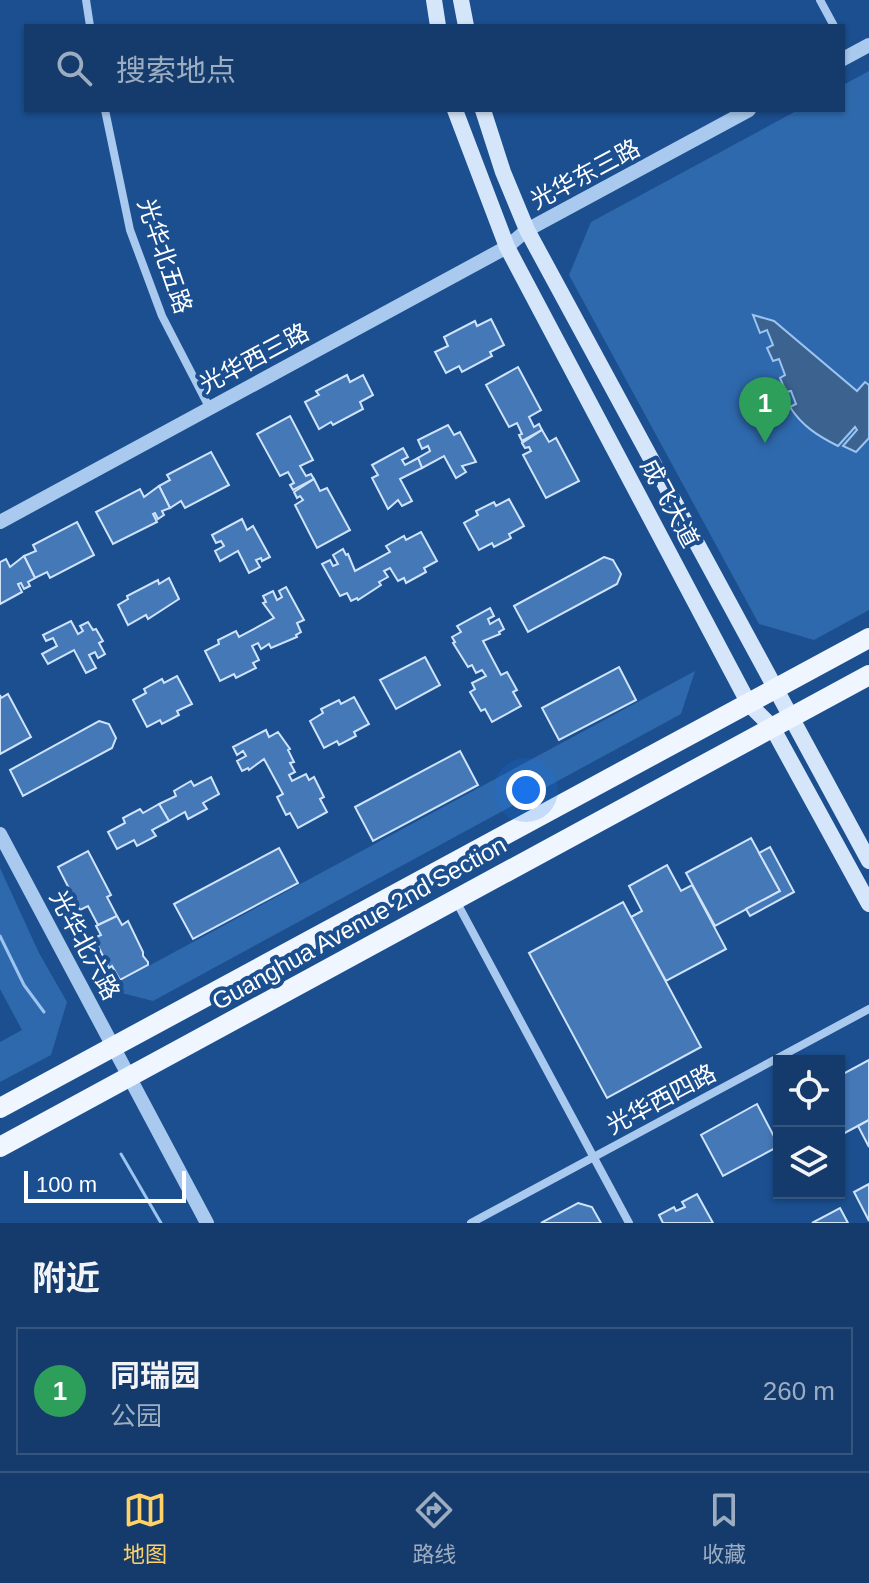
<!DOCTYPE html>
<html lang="zh">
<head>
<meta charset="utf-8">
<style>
  body { margin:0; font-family:Arial,"Noto Sans SC",sans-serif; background:#214673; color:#f1f3f6 }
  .controls { position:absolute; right:24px; bottom:24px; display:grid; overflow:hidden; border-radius:0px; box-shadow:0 2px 6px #0004 }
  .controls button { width:72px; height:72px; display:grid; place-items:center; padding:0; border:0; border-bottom:2px solid #33557e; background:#143b6b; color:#f1f3f6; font:40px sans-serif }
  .scale { position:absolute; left:24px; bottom:20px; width:162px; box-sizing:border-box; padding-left:8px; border:4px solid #fff; border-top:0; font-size:22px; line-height:28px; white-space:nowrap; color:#fff; -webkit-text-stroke:6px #1b4f8f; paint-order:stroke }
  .you { position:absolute; left:526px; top:790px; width:28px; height:28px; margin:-20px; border:6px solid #fff; border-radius:50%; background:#1a73e8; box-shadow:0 0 0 12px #1a73e833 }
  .badge { display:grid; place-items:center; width:52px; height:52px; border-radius:50%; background:#ffd166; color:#fff; font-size:26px; font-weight:700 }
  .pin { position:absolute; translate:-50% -66px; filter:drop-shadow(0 2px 4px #0008) }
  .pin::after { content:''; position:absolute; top:42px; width:28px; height:24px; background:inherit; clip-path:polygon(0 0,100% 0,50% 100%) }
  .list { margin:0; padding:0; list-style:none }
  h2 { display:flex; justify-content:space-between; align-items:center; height:104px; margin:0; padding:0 32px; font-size:34px }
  h2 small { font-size:26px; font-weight:400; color:#9dadc1 }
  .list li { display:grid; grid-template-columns:52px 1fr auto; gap:24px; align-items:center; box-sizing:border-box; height:128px; margin:0 16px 16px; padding:0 16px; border:2px solid #33557e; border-radius:0px }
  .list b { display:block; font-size:30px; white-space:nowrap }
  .list p { margin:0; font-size:26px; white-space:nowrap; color:#9dadc1 }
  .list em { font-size:26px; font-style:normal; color:#9dadc1 }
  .icon { flex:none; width:44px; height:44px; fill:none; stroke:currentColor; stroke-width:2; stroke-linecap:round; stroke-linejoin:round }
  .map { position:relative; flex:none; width:869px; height:1223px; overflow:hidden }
  .search { position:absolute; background:#143b6b; box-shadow:0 2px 6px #0004; left:24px; right:24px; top:24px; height:88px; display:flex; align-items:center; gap:20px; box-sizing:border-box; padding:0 28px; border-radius:0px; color:#9dadc1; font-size:30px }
  .sheet { height:248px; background:#143b6b }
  nav { display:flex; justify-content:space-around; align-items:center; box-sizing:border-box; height:112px; border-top:2px solid #33557e; background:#143b6b; font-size:22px; color:#9dadc1 }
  nav a { display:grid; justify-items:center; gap:4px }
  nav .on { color:#ffd166 }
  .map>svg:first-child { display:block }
  .green { fill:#2e69ad }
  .water { fill:#3c6290; stroke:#9cc4f0; stroke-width:2 }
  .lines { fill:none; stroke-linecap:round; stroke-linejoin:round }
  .stream { stroke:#9cc4f0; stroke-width:3 }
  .building { fill:#4478b7; stroke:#cfe3fa; stroke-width:2 }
  .minor { stroke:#a9c9ee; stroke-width:8 }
  .tertiary { stroke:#a9c9ee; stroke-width:14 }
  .secondary { stroke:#d6e6fa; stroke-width:16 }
  .primary { stroke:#f0f6ff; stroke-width:20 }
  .labels { text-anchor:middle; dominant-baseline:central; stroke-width:8; stroke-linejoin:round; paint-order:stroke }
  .street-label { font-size:24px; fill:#fff; stroke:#1b4f8f }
</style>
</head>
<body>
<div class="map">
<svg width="869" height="1223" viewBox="0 0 869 1223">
  <rect width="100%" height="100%" fill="#1b4f8f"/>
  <g class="green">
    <path d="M869,71V610L814,640L759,624L569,275L591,222L798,110H843V85Z"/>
    <path d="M695,671L681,714L153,1001L106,989Z"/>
    <path d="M0,868L39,953L67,1002L51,1055L0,1082V1042L22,1030L0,989Z"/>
  </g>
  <path class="water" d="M753,315L774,321L857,391L865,382L869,385V438L856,452L843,446L857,430L855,427L838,446C818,436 802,426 790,407L796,404L791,391L786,392L780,378L785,375L779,359L773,361L767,348L773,345L767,330L760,333Z"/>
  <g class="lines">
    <g class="stream">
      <path d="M0,936L24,985L44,1012"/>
      <path d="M121,1154L161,1223"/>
    </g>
  </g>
  <g class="building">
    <path d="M491,319L504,345L490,352L492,356L462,372L459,366L446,373L435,352L448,346L444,337L475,321L477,326Z"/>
    <path d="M518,367L541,410L529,417L534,427L539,424L542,430L522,441L519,435L522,434L517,423L509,427L486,385Z"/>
    <path d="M347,375L350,382L363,375L373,395L360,402L363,409L333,425L331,422L319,429L305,402L319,395L316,391Z"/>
    <path d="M290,416L313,460L300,466L306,476L311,474L314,479L293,490L290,485L294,483L288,472L280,476L257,434Z"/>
    <path d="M448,425L454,435L460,432L476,462L462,466L466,472L456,478L444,456L422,468L418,458L430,451L428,446L422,449L418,440Z"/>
    <path d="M542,430L549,442L556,438L579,481L546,498L523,455L531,451L529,447L525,448L522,443Z"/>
    <path d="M403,448L408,457L402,460L405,465L418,458L422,468L400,479L412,501L402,506L398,500L388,509L372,478L378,475L372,465Z"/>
    <path d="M211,452L229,485L185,508L181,501L170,508L159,486L170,480L167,475Z"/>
    <path d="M314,479L320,491L327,488L350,530L317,548L295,505L303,500L300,496L297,498L294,492Z"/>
    <path d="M159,486L170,508L162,511L164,515L158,519L155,513L153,514L157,522L113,544L96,512L140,489L144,497Z"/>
    <path d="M509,499L524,526L509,534L511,538L494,547L492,543L479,550L464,523L478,515L476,511L494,502L496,506Z"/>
    <path d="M242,519L247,530L253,526L270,557L262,561L261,558L256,560L260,567L249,573L238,551L220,561L215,551L224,546L221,541L216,543L212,535Z"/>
    <path d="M77,522L94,555L50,578L47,572L35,578L24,556L36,551L33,545Z"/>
    <path d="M421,532L437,561L424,568L426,572L406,583L404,578L398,581L390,568L384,571L388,577L379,582L381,585L358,600L357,598L351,601L347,593L340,596L322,564L330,560L333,566L338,564L333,555L343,549L346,555L348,554L355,571L390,552L386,546L404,536L406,540Z"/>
    <path d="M24,556L35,578L28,582L30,586L24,589L21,583L18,584L22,592L0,604V562L6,559L10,567Z"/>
    <path d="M604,557L613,560L621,574L617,584L528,632L514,606Z"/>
    <path d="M169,578L179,599L148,619L146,615L128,625L118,605L128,599L127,596L158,580L159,584Z"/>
    <path d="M286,587L304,620L297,623L301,632L296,635L297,637L271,648L269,644L261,649L258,643L252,646L259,660L253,663L256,668L236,678L234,674L220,681L205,651L219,644L218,640L236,631L239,637L274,618L263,603L266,602L263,596L273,591L277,600L282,597L279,591Z"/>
    <path d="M490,608L494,616L488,619L490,624L499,619L504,629L499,632L500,634L483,641L501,675L507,672L517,690L513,692L521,706L492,722L485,709L481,711L470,692L475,689L472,683L486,676L482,670L476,673L472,665L468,667L453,643L455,642L452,637L461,632L457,626Z"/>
    <path d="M71,621L78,634L83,631L80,626L88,622L93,630L96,629L103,641L99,643L105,654L98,658L95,652L89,655L96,668L86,673L74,650L48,664L42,654L57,646L53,638L46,641L43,635Z"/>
    <path d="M425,657L440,685L396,709L380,680Z"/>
    <path d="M619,667L636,700L559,740L542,708Z"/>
    <path d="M177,676L192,704L177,711L179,715L162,724L160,720L147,727L133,700L146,693L144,689L162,679L164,683Z"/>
    <path d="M8,694L31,737L0,754V695L1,698Z"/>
    <path d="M354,697L369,724L354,732L356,736L339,745L337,741L324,748L310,721L323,713L321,709L339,700L341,704Z"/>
    <path d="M99,721L109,724L116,738L112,748L23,796L10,770Z"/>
    <path d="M266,730L269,737L278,732L290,749L288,750L294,762L290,763L295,772L289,775L292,781L306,774L309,780L314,777L324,797L320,799L327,812L298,828L290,813L286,815L277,797L283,794L264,759L249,770L248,768L242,771L237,761L246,756L243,751L237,755L233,747Z"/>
    <path d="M460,751L478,785L373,841L355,807Z"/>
    <path d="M211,777L219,794L203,803L207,809L188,819L185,812L169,821L159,804L176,796L174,791L191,781L194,786Z"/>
    <path d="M159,804L169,821L152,830L156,836L137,846L134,840L117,849L108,832L125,823L123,818L140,809L143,813Z"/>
    <path d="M751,838L780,891L715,926L686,873Z"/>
    <path d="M770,847L794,892L750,916L746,909L780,891L759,853Z"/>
    <path d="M279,848L298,883L193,939L174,904Z"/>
    <path d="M88,851L111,895L107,897L117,916L98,925L88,906L80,910L58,867Z"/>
    <path d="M667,865L681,891L692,885L726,949L666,981L631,917L642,911L629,886Z"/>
    <path d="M623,902L701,1047L607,1098L529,953Z"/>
    <path d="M117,916L122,925L128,921L143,952V956L148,962V965L120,980L112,966L109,968L94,938L101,935L96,926Z"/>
    <path d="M869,1060V1120L839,1136V1076Z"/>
    <path d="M757,1104L779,1146L723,1176L701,1135Z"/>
    <path d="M869,1120V1147L858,1126Z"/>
    <path d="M869,1184V1221L854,1192Z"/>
    <path d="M697,1194L713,1223H663L659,1215L674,1207L676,1211L685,1207L682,1202Z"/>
    <path d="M578,1203L592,1207L601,1223H541Z"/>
    <path d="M840,1208L848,1223H812Z"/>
  </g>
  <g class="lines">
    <g class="minor">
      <path d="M86,0L90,26"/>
      <path d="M820,0L834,26"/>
      <path d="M105,110L130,230L162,316L209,407"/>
      <path d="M456,901L629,1223"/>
      <path d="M471,1223L869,1009"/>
    </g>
    <g class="tertiary">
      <path d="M843,59L869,45"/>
      <path d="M0,522L507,247L527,230L749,110"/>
      <path d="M0,834L207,1223"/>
    </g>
    <g class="secondary">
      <path d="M434,0L438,26"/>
      <path d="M461,0L466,26"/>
      <path d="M455,110L507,247L749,704L772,727L869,904"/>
      <path d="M483,110L503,172L527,230L869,861"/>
    </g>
    <g class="primary">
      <path d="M0,1108L869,638"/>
      <path d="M0,1147L869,675"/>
    </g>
  </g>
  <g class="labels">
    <g class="street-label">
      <text transform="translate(585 174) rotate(-28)">光华东三路</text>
      <text transform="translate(165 256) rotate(71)">光华北五路</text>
      <text transform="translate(254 358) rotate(-28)">光华西三路</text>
      <text transform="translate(670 503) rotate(62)">成飞大道</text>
      <text transform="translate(359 923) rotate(-29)">Guanghua Avenue 2nd Section</text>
      <text transform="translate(85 945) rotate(62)">光华北六路</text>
      <text transform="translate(661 1099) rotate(-28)">光华西四路</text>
    </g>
  </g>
</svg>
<div class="controls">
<button><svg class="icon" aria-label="locate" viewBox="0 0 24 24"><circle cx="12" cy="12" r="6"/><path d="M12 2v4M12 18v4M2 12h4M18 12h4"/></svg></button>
<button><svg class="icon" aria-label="layers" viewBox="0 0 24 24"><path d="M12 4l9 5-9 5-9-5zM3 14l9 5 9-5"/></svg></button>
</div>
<div class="scale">100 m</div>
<div class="you"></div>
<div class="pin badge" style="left:765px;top:443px;background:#2e9e5b">1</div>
<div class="search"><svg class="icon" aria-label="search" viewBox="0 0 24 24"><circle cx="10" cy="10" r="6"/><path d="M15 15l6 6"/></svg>搜索地点</div>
</div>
<section class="sheet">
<h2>附近<small></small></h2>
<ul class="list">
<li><span class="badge" style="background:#2e9e5b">1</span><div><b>同瑞园</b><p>公园</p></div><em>260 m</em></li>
</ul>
</section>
<nav>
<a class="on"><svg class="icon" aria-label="map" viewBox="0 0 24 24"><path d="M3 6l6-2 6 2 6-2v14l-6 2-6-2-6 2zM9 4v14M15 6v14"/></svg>地图</a>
<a><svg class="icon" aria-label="directions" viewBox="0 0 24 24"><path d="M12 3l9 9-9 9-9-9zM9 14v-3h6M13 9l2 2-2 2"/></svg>路线</a>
<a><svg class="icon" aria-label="saved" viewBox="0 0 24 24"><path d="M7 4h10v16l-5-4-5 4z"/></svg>收藏</a>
</nav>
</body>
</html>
